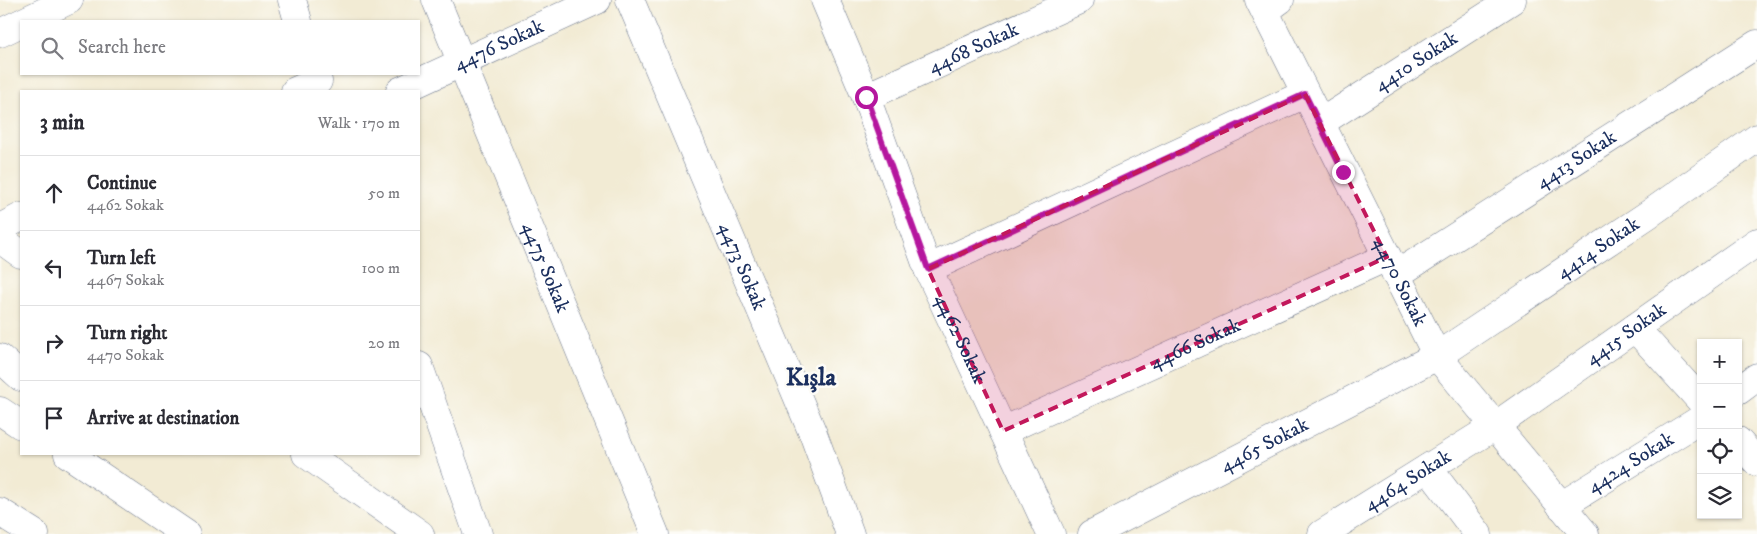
<!DOCTYPE html>
<html lang="en">
<head>
<meta charset="utf-8">
<style>
  body { margin:0; font-family:"IM FELL DW Pica",serif; background:#f2f2f3; color:#2b2b33 }
  .controls { position:absolute; right:15px; bottom:15px; display:grid; overflow:hidden; border-radius:0px; box-shadow:0 1px 4px #0004 }
  .controls button { width:45px; height:45px; display:grid; place-items:center; padding:0; border:0; border-bottom:1px solid #e1e1e2; background:#fff; color:#2b2b33; font:25px sans-serif }
  .stop { position:absolute; width:15px; height:15px; margin:-11px; border:4px solid #b5179e; border-radius:50%; background:#fff }
  .stop.end { background:#b5179e; border-color:#fff; box-shadow:0 1px 5px #0008 }
  .list { margin:0; padding:0; list-style:none }
  h2 { display:flex; justify-content:space-between; align-items:center; height:65px; margin:0; padding:0 20px; font-size:21px }
  h2 small { font-size:16px; font-weight:400; color:#7c7c81 }
  .list li { display:grid; grid-template-columns:32px 1fr auto; gap:15px; align-items:center; box-sizing:border-box; height:75px; padding:0 20px; border-top:1px solid #e1e1e2 }
  .list b { display:block; font-size:19px; white-space:nowrap }
  .list p { margin:0; font-size:16px; white-space:nowrap; color:#7c7c81 }
  .list em { font-size:16px; font-style:normal; color:#7c7c81 }
  .icon { flex:none; width:28px; height:28px; fill:none; stroke:currentColor; stroke-width:2; stroke-linecap:round; stroke-linejoin:round }
  .map { position:relative; flex:none; width:1757px; height:534px; overflow:hidden }
  .search { position:absolute; background:#fff; box-shadow:0 1px 4px #0004; left:20px; top:20px; width:400px; height:55px; display:flex; align-items:center; gap:12px; box-sizing:border-box; padding:0 18px; border-radius:0px; color:#7c7c81; font-size:19px }
  .panel { position:absolute; background:#fff; box-shadow:0 1px 4px #0004; left:20px; top:90px; width:400px; height:365px; border-radius:0px }
  .map>svg:first-child { display:block }
  .lines { fill:none; stroke-linecap:round; stroke-linejoin:round }
  .street-casing { stroke:#667187; stroke-width:29 }
  .secondary-casing { stroke:#667187; stroke-width:29 }
  .highway-casing { stroke:#667187; stroke-width:29 }
  .street { stroke:#fff; stroke-width:28 }
  .secondary { stroke:#fff; stroke-width:28 }
  .highway { stroke:#fff; stroke-width:28 }
  .route { stroke:#b5179e; stroke-width:6 }
  .marked { fill:#c2185b; fill-opacity:0.2; stroke:#c2185b; stroke-width:4; stroke-dasharray:10 6; stroke-linejoin:round }
  .labels { text-anchor:middle; dominant-baseline:central; stroke-width:5; stroke-linejoin:round; paint-order:stroke }
  .street-label { font-size:20px; fill:#1b2f5e; stroke:#fdfcf7 }
  .district-label { font-size:25px; font-weight:bold; fill:#1b2f5e; stroke:#fdfcf7 }
</style>
</head>
<body>
<div class="map">
<svg width="1757" height="534" viewBox="0 0 1757 534">
  <rect width="100%" height="100%" fill="#fdfcf7"/>
  <filter id="ink" filterUnits="userSpaceOnUse"><feTurbulence type="fractalNoise" baseFrequency=".02" numOctaves="2"/><feDisplacementMap in="SourceGraphic" scale="10" xChannelSelector="R" yChannelSelector="G"/><feConvolveMatrix kernelMatrix="1 2 1 2 8 2 1 2 1" color-interpolation-filters="sRGB"/></filter>
  <filter id="wash" filterUnits="userSpaceOnUse"><feTurbulence type="fractalNoise" baseFrequency=".0096" numOctaves="4" result="noise"/><feDisplacementMap in="SourceGraphic" scale="20" xChannelSelector="R" yChannelSelector="G"/><feGaussianBlur stdDeviation="1.12" result="paint"/><feColorMatrix in="noise" values="0 0 0 0 0 0 0 0 0 0 0 0 0 0 0 0 0 1.4 0 .05"/><feComposite in="paint" operator="in"/></filter>
  <g filter="url(#wash)">
    <rect width="100%" height="100%" fill="#f2ebd4"/>
  </g>
  <g filter="url(#ink)">
    <g class="lines">
      <g class="street-casing">
        <g id="street">
          <path d="M292,0L298,21"/>
          <path id="s1" d="M436,0L655,534"/>
          <path id="s2" d="M630,0L814,436L850,534"/>
          <path id="s3" d="M825,0L866,97L928,269L1051,534"/>
          <path d="M1265,11L1280,0"/>
          <path d="M25,21L69,0"/>
          <path d="M0,33L21,23"/>
          <path d="M295,91L318,81"/>
          <path id="s4" d="M400,91L597,0"/>
          <path id="s5" d="M866,97L1079,0"/>
          <path id="s6" d="M1320,123L1512,0"/>
          <path d="M0,228L21,217"/>
          <path d="M0,239L21,254"/>
          <path d="M928,269L1305,94"/>
          <path id="s7" d="M1396,275L1757,44"/>
          <path d="M1635,328L1701,401"/>
          <path d="M419,366L478,534"/>
          <path d="M1738,391L1757,377"/>
          <path id="s8" d="M1003,431L1387,257"/>
          <path d="M1738,441L1757,462"/>
          <path d="M306,454L420,534"/>
          <path d="M1428,468L1478,534"/>
          <path id="s9" d="M1561,506L1701,419"/>
          <path id="s10" d="M1092,534L1437,356L1649,214L1757,138"/>
          <path id="s11" d="M1322,534L1495,426L1757,242"/>
        </g>
      </g>
      <g class="secondary-casing">
        <g id="secondary">
          <path id="s12" d="M1259,0L1437,356L1585,534"/>
        </g>
      </g>
      <g class="highway-casing">
        <g id="highway">
          <path d="M0,358L21,377"/>
          <path d="M0,411L21,425"/>
          <path d="M68,454L186,534"/>
          <path d="M0,512L35,534"/>
        </g>
      </g>
      <use href="#street" class="street"/>
      <use href="#secondary" class="secondary"/>
      <use href="#highway" class="highway"/>
    </g>
  </g>
  <g class="lines" filter="url(#ink)">
    <path class="route" d="M866,97L928,269L1305,94L1343,172"/>
  </g>
  <path class="marked" d="M1305,94L1387,257L1003,431L928,269Z"/>
  <g class="labels">
    <g class="street-label">
      <text stroke="none"><textPath href="#s4" startOffset="109">4476 Sokak</textPath></text>
      <text stroke="none"><textPath href="#s5" startOffset="118">4468 Sokak</textPath></text>
      <text stroke="none"><textPath href="#s6" startOffset="114">4410 Sokak</textPath></text>
      <text stroke="none"><textPath href="#s7" startOffset="214">4413 Sokak</textPath></text>
      <text stroke="none"><textPath href="#s10" startOffset="582">4414 Sokak</textPath></text>
      <text stroke="none"><textPath href="#s2" startOffset="289">4473 Sokak</textPath></text>
      <text stroke="none"><textPath href="#s1" startOffset="289">4475 Sokak</textPath></text>
      <text stroke="none"><textPath href="#s12" startOffset="315">4470 Sokak</textPath></text>
      <text stroke="none"><textPath href="#s11" startOffset="364">4415 Sokak</textPath></text>
      <text stroke="none"><textPath href="#s3" startOffset="365">4462 Sokak</textPath></text>
      <text stroke="none"><textPath href="#s8" startOffset="211">4466 Sokak</textPath></text>
      <text stroke="none"><textPath href="#s10" startOffset="194">4465 Sokak</textPath></text>
      <text stroke="none"><textPath href="#s9" startOffset="82">4424 Sokak</textPath></text>
      <text stroke="none"><textPath href="#s11" startOffset="101">4464 Sokak</textPath></text>
    </g>
    <g class="district-label">
      <text x="811" y="377">Kışla</text>
    </g>
  </g>
</svg>
<div class="controls">
<button>+</button>
<button>−</button>
<button><svg class="icon" aria-label="locate" viewBox="0 0 24 24"><circle cx="12" cy="12" r="6"/><path d="M12 2v4M12 18v4M2 12h4M18 12h4"/></svg></button>
<button><svg class="icon" aria-label="layers" viewBox="0 0 24 24"><path d="M12 4l9 5-9 5-9-5zM3 14l9 5 9-5"/></svg></button>
</div>
<div class="stop" style="left:866px;top:97px"></div>
<div class="stop end" style="left:1343px;top:172px"></div>
<div class="search"><svg class="icon" aria-label="search" viewBox="0 0 24 24"><circle cx="10" cy="10" r="6"/><path d="M15 15l6 6"/></svg>Search here</div>
<section class="panel">
<h2>3 min<small>Walk · 170 m</small></h2>
<ul class="list">
<li><svg class="icon" aria-label="ahead" viewBox="0 0 24 24"><path d="M12 20V5M6 11l6-6 6 6"/></svg><div><b>Continue</b><p>4462 Sokak</p></div><em>50 m</em></li>
<li><svg class="icon" aria-label="left" viewBox="0 0 24 24"><path d="M17 20v-9H6M10 6l-5 5 5 5"/></svg><div><b>Turn left</b><p>4467 Sokak</p></div><em>100 m</em></li>
<li><svg class="icon" aria-label="right" viewBox="0 0 24 24"><path d="M7 20v-9h11M14 6l5 5-5 5"/></svg><div><b>Turn right</b><p>4470 Sokak</p></div><em>20 m</em></li>
<li><svg class="icon" aria-label="arrive" viewBox="0 0 24 24"><path d="M6 21V4h12l-3 4 3 4H6"/></svg><div><b>Arrive at destination</b></div></li>
</ul>
</section>
</div>
</body>
</html>
